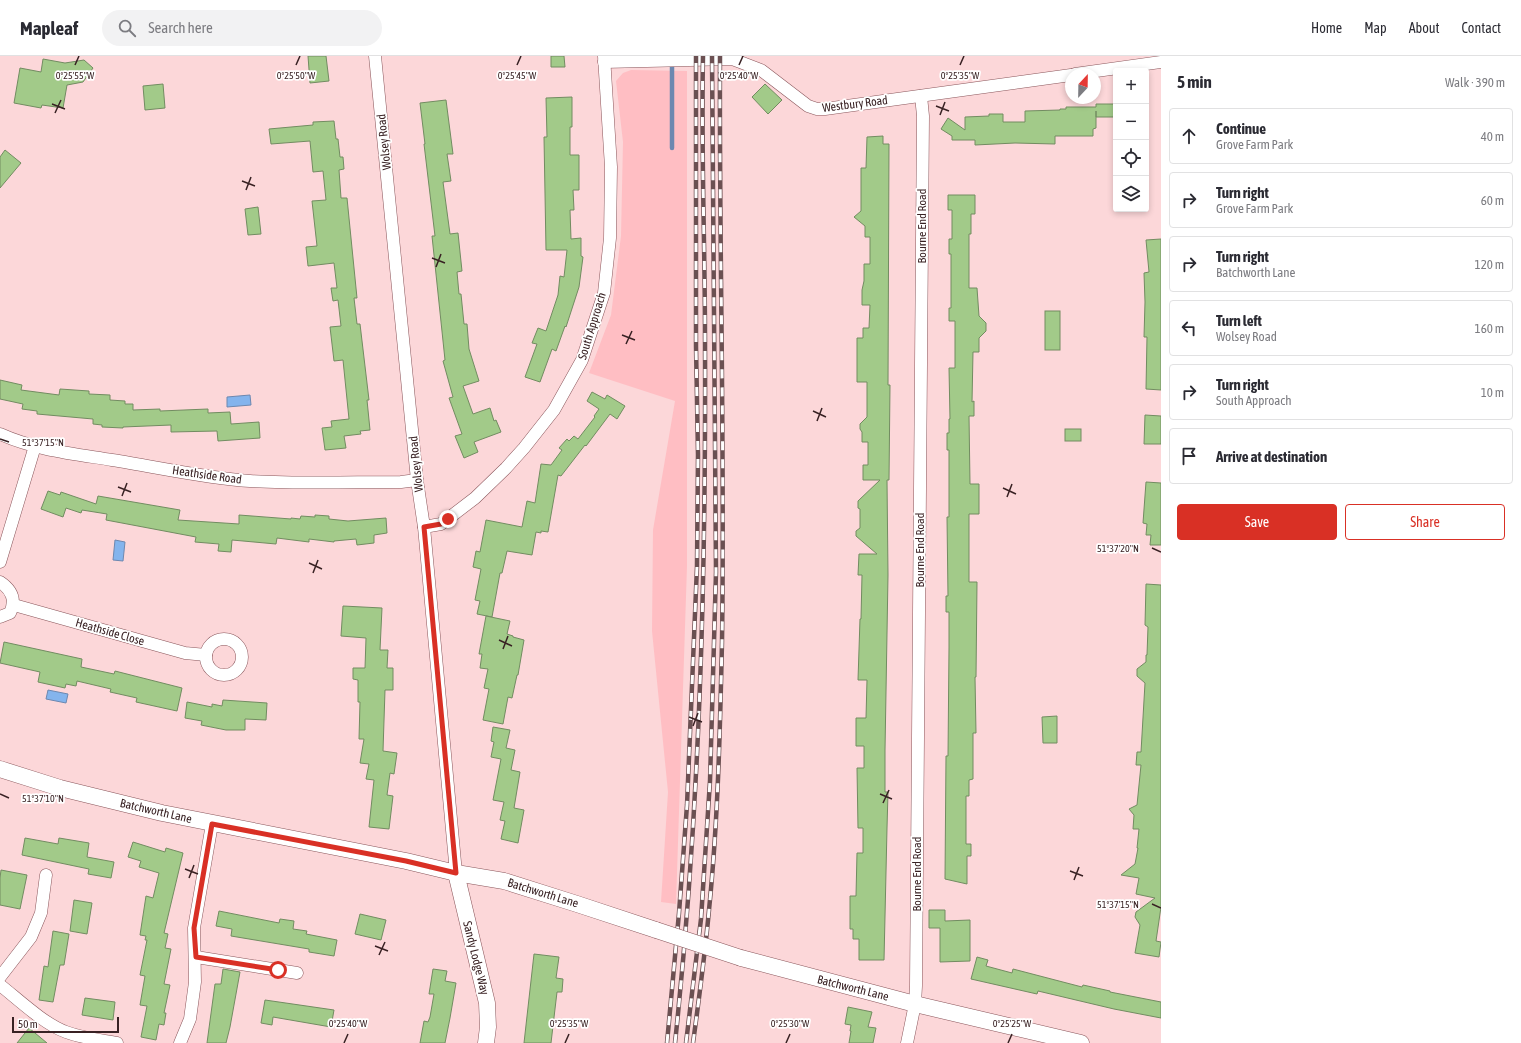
<!DOCTYPE html>
<html lang="en">
<head>
<meta charset="utf-8">
<style>
  body { margin:0; font-family:"Asap Condensed",sans-serif; background:#f2f2f3; color:#2b2b33 }
  .controls { position:absolute; right:12px; top:12px; display:grid; overflow:hidden; border-radius:4px; box-shadow:0 2px 6px #0003 }
  .controls button { width:36px; height:36px; display:grid; place-items:center; padding:0; border:0; border-bottom:1px solid #e1e1e2; background:#fff; color:#2b2b33; font:20px sans-serif }
  .compass { position:absolute; left:1065px; top:12px; width:36px; height:36px; border-radius:50%; background:#fff; box-shadow:0 2px 6px #0003; rotate:22deg }
  .scale { position:absolute; left:12px; bottom:10px; width:107px; box-sizing:border-box; padding-left:4px; border:2px solid #382123; border-top:0; font-size:11px; line-height:14px; white-space:nowrap; color:#382123; -webkit-text-stroke:3px #fff; paint-order:stroke }
  .stop { position:absolute; width:12px; height:12px; margin:-9px; border:3px solid #d93025; border-radius:50%; background:#fff }
  .stop.end { background:#d93025; border-color:#fff; box-shadow:0 1px 4px #0008 }
  .list { margin:0; padding:0; list-style:none }
  h2 { display:flex; justify-content:space-between; align-items:center; height:52px; margin:0; padding:0 16px; font-size:17px }
  h2 small { font-size:13px; font-weight:400; color:#7c7c81 }
  .list li { display:grid; grid-template-columns:26px 1fr auto; gap:12px; align-items:center; box-sizing:border-box; height:56px; margin:0 8px 8px; padding:0 8px; border:1px solid #e1e1e2; border-radius:4px }
  .list b { display:block; font-size:15px; white-space:nowrap }
  .list p { margin:0; font-size:13px; white-space:nowrap; color:#7c7c81 }
  .list em { font-size:13px; font-style:normal; color:#7c7c81 }
  .actions { display:flex; gap:8px; padding:12px 16px }
  .actions a { flex:1; padding:9px 0; border:1px solid #d93025; border-radius:4px; text-align:center; font-size:14px; color:#d93025 }
  .actions .main { background:#d93025; color:#fff }
  .icon { flex:none; width:22px; height:22px; fill:none; stroke:currentColor; stroke-width:2; stroke-linecap:round; stroke-linejoin:round }
  .map { position:relative; flex:none; width:1161px; height:987px; overflow:hidden }
  header { display:flex; align-items:center; gap:24px; box-sizing:border-box; height:56px; padding:0 20px; background:#fff; border-bottom:1px solid #e1e1e2 }
  header strong { font-size:19px }
  nav { display:flex; gap:22px; margin-inline-start:auto; font-size:14px }
  .search { width:280px; height:36px; background:#f2f2f3; display:flex; align-items:center; gap:10px; box-sizing:border-box; padding:0 14px; border-radius:22px; color:#7c7c81; font-size:15px }
  main { display:flex }
  aside { flex:1; background:#fff }
  .map>svg:first-child { display:block }
  .green { fill:#ffbec3 }
  .water { fill:#84b4ed; stroke:#6d88b0 }
  .lines { fill:none; stroke-linecap:round; stroke-linejoin:round }
  .stream { stroke:#6d88b0; stroke-width:4.5 }
  .building { fill:#a2ca89; stroke:#728c61 }
  .minor-casing { stroke:#8a565b; stroke-width:13 }
  .tertiary-casing { stroke:#8a565b; stroke-width:17 }
  .minor { stroke:#fff; stroke-width:12 }
  .tertiary { stroke:#fff; stroke-width:16 }
  .rail-casing { stroke:#6b5052; stroke-width:4.5 }
  .rail { stroke:#fff; stroke-width:3; stroke-dasharray:9; stroke-linecap:butt }
  .tertiary-bridge-casing { stroke:#8a565b; stroke-width:17; stroke-linecap:butt }
  .tertiary-bridge { stroke:#fff; stroke-width:16 }
  .route { stroke:#d93025; stroke-width:5 }
  .ticks { fill:none; stroke:#382123; stroke-width:1.5 }
  .labels { text-anchor:middle; dominant-baseline:central; stroke-width:3.5; stroke-linejoin:round; paint-order:stroke }
  .street-label { font-size:12px; fill:#382123; stroke:#fff }
  .ticks-label { font-size:10px; text-anchor:middle; fill:#382123; stroke:#fff; stroke-width:3.5; stroke-linejoin:round; paint-order:stroke }
</style>
</head>
<body>
<header>
<strong>Mapleaf</strong>
<div class="search"><svg class="icon" aria-label="search" viewBox="0 0 24 24"><circle cx="10" cy="10" r="6"/><path d="M15 15l6 6"/></svg>Search here</div>
<nav><a>Home</a><a>Map</a><a>About</a><a>Contact</a></nav>
</header>
<main>
<div class="map">
<svg width="1161" height="987" viewBox="0 0 1161 987">
  <rect width="100%" height="100%" fill="#fcd7d9"/>
  <path class="green" d="M631,14L687,15V510L676,848L661,846L668,736L652,575L653,474L675,345L589,317L611,259L621,180L623,86L616,25L623,17Z"/>
  <g class="water">
    <path d="M250,339L251,349L227,351V341Z"/>
    <path d="M115,484L125,486L123,505L113,504Z"/>
    <path d="M48,634L68,638L66,647L46,643Z"/>
  </g>
  <g class="lines">
    <path class="stream" d="M672,6V92"/>
  </g>
  <g class="building">
    <path d="M308,0H326L329,25L310,27Z"/>
    <path d="M551,0H564L565,11H551Z"/>
    <path d="M43,3L65,7L84,4L93,12L83,26L67,29L63,52L42,49L41,52L14,47L20,12L41,16Z"/>
    <path d="M163,28L165,52L145,54L143,30Z"/>
    <path d="M765,28L782,44L768,58L752,41Z"/>
    <path d="M572,41V71H570V99H579V134H573L574,154H570L571,183L581,182V200L583,201L579,231L566,271L565,270L556,295L552,293L540,326L525,321L537,288L532,287L538,272L546,275L558,239L560,220L564,221L567,194H546L544,81H547L546,42Z"/>
    <path d="M446,44L453,98H447L451,125L443,126L450,178L458,177L462,215L457,216L459,238H461L464,268H467L469,293L479,325L463,330L473,358L490,352L494,365L496,364L501,376L474,386L478,396L464,402L455,380L462,378L449,342L453,341L443,305L445,304L432,180H435L424,88H425L420,47Z"/>
    <path d="M1096,48H1116V61H1096V55V72L1093,73V80H1055V88L1015,87L975,89V84H952V80L941,73L948,62L965,74V61L989,60V58H1003V66H1025V55L1060,54V53H1066V51H1096Z"/>
    <path d="M334,65L336,83H338L340,101H343L344,113L339,114L341,142H347L357,242H354L357,268H360L369,344H367L370,374L360,375L361,378L344,380L346,392L325,394L322,372L332,371L331,365L349,363L343,304L334,305L330,271L341,270L338,244L333,245L331,232H337L334,207L308,210L306,191L317,190L312,145L326,144L323,115L313,116L310,85L271,88L269,73L313,69V66Z"/>
    <path d="M883,80V88H889L888,329H890L889,424H887L888,519L885,694V736H888L887,772L884,904H859V883H853V873H850V840H856L857,797H863V772H858L857,712H864V690H856V662H866L867,624H858L860,563H861L862,519H858L859,498H877L856,480V475L860,472V453L858,452V445L880,424H863V409H868V386H862V376L860,373V368L867,361V326H857V282H863V272H869L870,249H862V234L864,225V208H870V181H865V170L854,161L861,155V112H866L867,81Z"/>
    <path d="M5,94L21,107L0,132V101Z"/>
    <path d="M948,139H975V158H971V178H969V232H977L979,260L986,267V275L979,282V296H973L972,346L974,345V360H969L970,428H979V458H969V526H977L976,621H975L976,677H973V723L969,724V740H966V788H971V800H967V828L945,823L946,700H948L949,592V556H946V540H948L947,461H949V394H947V377H949V363H950L949,312H955V265H949V252H951V198H949V183H952V154H948Z"/>
    <path d="M258,151L261,178L248,179L245,153Z"/>
    <path d="M1161,183V334L1146,333L1147,281H1144L1145,246L1144,217L1149,216L1146,184Z"/>
    <rect x="1045" y="255" width="15" height="39"/>
    <path d="M0,324L22,329L21,334L59,339L60,333L89,335V338L110,339V344L125,345V348H133V354L160,353V355L208,353V357L230,356L231,368L259,366L260,382L218,385L217,375L171,376V369L123,371V372L102,371V369L93,368V363L37,358V355L22,353L23,348L0,343Z"/>
    <path d="M592,336L605,343L607,339L625,350L617,363L610,358L586,390L585,389L561,420L558,419L548,476L541,475V477L536,476L532,499L507,495L502,517H500L492,561L477,558L480,545L475,544L481,513L473,511L476,495L480,496L486,464L522,471L527,445L535,447L541,408L551,409L562,394L559,392L567,383L569,385L574,380L578,383L595,361L594,360L599,353L587,345Z"/>
    <path d="M1145,359L1161,360V388H1144Z"/>
    <rect x="1065" y="373" width="16" height="12"/>
    <path d="M1146,426L1161,427V489H1150L1151,479H1146L1147,468L1143,467Z"/>
    <path d="M48,435L60,439L61,436L96,448L98,440L180,454L178,464L239,468V459L291,463V462L300,463L301,460L315,461V459L329,460V463L348,465L386,462L387,477L374,479V487L357,489L356,483L334,485V486L309,483V486L277,482L276,488L232,484L231,496L218,495L219,488L195,486L196,481L106,464L107,458L82,454L81,457L66,452L63,461L41,453Z"/>
    <path d="M1146,528L1161,529V851L1156,885L1161,886L1159,901L1135,897L1140,869L1135,861L1136,856L1155,842L1136,838L1139,822L1121,819L1135,808L1138,792H1137L1139,773H1133L1134,759L1129,753L1137,749L1141,709H1136L1137,696H1141L1145,627L1137,620V613L1146,606V599H1147L1148,571L1145,569Z"/>
    <path d="M343,550L382,552L380,594H388L387,612H393V634H385L383,695L397,697L394,718L390,717L387,739L393,740L389,773L369,771L374,724L366,723L369,708L360,707L364,683H359L360,646H358V624L353,623V612H365L366,582L341,580Z"/>
    <path d="M486,560L510,565L507,578L513,580V581L524,584L518,619H517L512,642L508,641L503,668L483,664L489,633L484,632L488,613L480,612L482,598H479Z"/>
    <path d="M4,586L82,603L81,611L114,618L115,615L182,632L177,655L136,646L137,642L110,636L111,633L77,625L76,630L66,628L65,632L38,626L40,616L0,607Z"/>
    <path d="M223,644L267,647L266,664L245,663V674H226L201,669L202,665L185,662L187,646L212,651V648L222,650Z"/>
    <path d="M1057,660V687H1043L1042,661Z"/>
    <path d="M493,671L510,674L506,692L515,694L511,714L520,716L514,752L524,754L518,787L501,783L505,765L500,764L504,746L493,744L501,703L491,701L494,686L491,685Z"/>
    <path d="M25,782L58,788L59,782L89,787L87,801L114,806L111,822L88,818L89,813L22,799Z"/>
    <path d="M133,786L165,796L166,792L183,797L164,877L168,878L165,892L171,893L164,928L170,929L164,957H166L164,969L159,968L156,984L141,981L147,950L140,949L145,920L140,919L147,884H145L146,880L140,879L146,840L153,842L159,817L139,811L141,805L128,801Z"/>
    <path d="M1,814L27,819L20,853L0,849V822Z"/>
    <path d="M74,844L92,847L87,878L70,875Z"/>
    <path d="M929,854H945V865L970,864V905L940,906V872H929Z"/>
    <path d="M219,855L279,867L280,863L294,865L293,873L307,875L306,878L337,884L334,900L309,896V893L231,880L232,873L216,870Z"/>
    <path d="M360,858L386,864L381,884L355,878Z"/>
    <path d="M53,875L69,878L64,909H60L53,946L39,944L44,910L48,911Z"/>
    <path d="M534,898L559,901L556,922L563,923L562,936H557L551,987H524Z"/>
    <path d="M977,901L988,904L986,910L1012,917L1013,913L1082,931L1083,929L1110,935V936L1161,946V962L1114,953L1038,935L1037,938L971,923Z"/>
    <path d="M223,913L240,916L230,971L226,987H207L215,928H221Z"/>
    <path d="M433,913L447,915L445,925L456,927L450,962L445,987H420L424,965L428,966L430,961L434,938H429Z"/>
    <path d="M85,942L115,946L113,964L82,959Z"/>
    <path d="M265,944L334,954L331,971L273,961L272,969L261,967Z"/>
    <path d="M848,951L872,956L868,971L876,972L873,987H849L851,975H850L851,969L845,968Z"/>
    <path d="M29,972L47,987H17Z"/>
  </g>
  <g class="lines">
    <g class="minor-casing">
      <g id="minor">
        <path d="M375,0L417,424L424,471L456,817"/>
        <path d="M604,6L732,3L761,14L808,50L817,53H825L1071,19"/>
        <path d="M1075,18L1161,6"/>
        <path d="M0,378C35,394 75,398 112,404C157,411 204,422 250,425C300,428 351,426 401,426L417,424"/>
        <path d="M424,471L441,468L475,442L506,412L524,392L554,354L582,304L604,237L610,182L611,111L604,0"/>
        <path d="M0,506L35,390"/>
        <path d="M0,526C12,534 16,544 10,557L0,561"/>
        <path d="M14,549L185,597L206,599"/>
        <circle cx="224" cy="601" r="18"/>
        <path d="M196,901L297,917"/>
        <path d="M0,921L31,881L41,857L46,819"/>
        <path d="M0,929C19,944 44,968 66,976C82,982 100,984 117,987"/>
        <path d="M180,987L190,963L195,926L194,872L212,768"/>
        <path d="M907,987L915,948L916,930L923,60L921,40"/>
      </g>
    </g>
    <g class="tertiary-casing">
      <g id="tertiary">
        <path d="M0,713L60,732L162,757L406,805L456,817L504,825L577,848L656,874"/>
        <path d="M456,817L487,947L488,971L486,987"/>
        <path d="M741,902L915,948L1081,987"/>
      </g>
    </g>
    <use href="#minor" class="minor"/>
    <use href="#tertiary" class="tertiary"/>
    <g class="rail-casing">
      <g id="rail">
        <path d="M667,987L679,857L687,749L697,510L698,399L696,290V0"/>
        <path d="M675,987C700,753 706,518 705,283C705,189 701,94 703,0"/>
        <path d="M686,987L701,863L710,725L716,516L712,0"/>
        <path d="M693,987C699,943 705,898 709,854C718,765 720,675 722,586C725,391 719,195 720,0"/>
      </g>
    </g>
    <use href="#rail" class="rail"/>
    <g class="tertiary-bridge-casing">
      <path id="tertiary-bridge" d="M656,874L741,902"/>
    </g>
    <use href="#tertiary-bridge" class="tertiary-bridge"/>
  </g>
  <g class="lines">
    <path class="route" d="M278,914L196,901L194,872L212,768L406,805L456,817L424,471L441,468L448,463"/>
  </g>
  <path class="ticks" d="M75,9L79,0M296,9L300,0M517,9L521,0M739,9L743,0M960,9L964,0M52,48L65,53M936,50L949,55M55,57L61,44M940,59L945,46M242,125L255,130M246,134L251,121M432,202L445,207M436,211L441,198M622,279L635,284M626,288L632,275M813,355L826,361M817,365L822,352M0,383L9,386M118,431L131,436M1003,432L1016,438M122,440L127,427M1007,441L1012,428M1152,492L1161,496M309,507L322,513M313,517L318,504M499,584L512,590M503,593L508,580M689,661L702,666M693,670L698,657M0,738L9,742M880,738L892,743M883,747L889,734M185,813L198,818M1070,815L1083,820M189,822L194,809M1074,824L1079,811M1152,848L1161,852M375,890L388,895M379,899L385,886M344,987L348,978M565,987L569,978M786,987L790,978M1008,987L1012,978"/>
  <g class="labels">
    <g class="street-label">
      <text transform="translate(855 48) rotate(-7)">Westbury Road</text>
      <text transform="translate(384 86) rotate(-96)">Wolsey Road</text>
      <text transform="translate(922 170) rotate(-90)">Bourne End Road</text>
      <text transform="translate(592 270) rotate(-73)">South Approach</text>
      <text transform="translate(416 408) rotate(-96)">Wolsey Road</text>
      <text transform="translate(207 419) rotate(8)">Heathside Road</text>
      <text transform="translate(920 494) rotate(-90)">Bourne End Road</text>
      <text transform="translate(110 576) rotate(16)">Heathside Close</text>
      <text transform="translate(156 755) rotate(13)">Batchworth Lane</text>
      <text transform="translate(917 818) rotate(-90)">Bourne End Road</text>
      <text transform="translate(543 837) rotate(17)">Batchworth Lane</text>
      <text transform="translate(476 902) rotate(76)">Sandy Lodge Way</text>
      <text transform="translate(853 932) rotate(14)">Batchworth Lane</text>
    </g>
  </g>
  <g class="ticks-label">
    <text x="75" y="23">0°25'55"W</text>
    <text x="296" y="23">0°25'50"W</text>
    <text x="517" y="23">0°25'45"W</text>
    <text x="739" y="23">0°25'40"W</text>
    <text x="960" y="23">0°25'35"W</text>
    <text x="43" y="390">51°37'15"N</text>
    <text x="1118" y="496">51°37'20"N</text>
    <text x="43" y="746">51°37'10"N</text>
    <text x="1118" y="852">51°37'15"N</text>
    <text x="348" y="971">0°25'40"W</text>
    <text x="569" y="971">0°25'35"W</text>
    <text x="790" y="971">0°25'30"W</text>
    <text x="1012" y="971">0°25'25"W</text>
  </g>
</svg>
<div class="controls">
<button>+</button>
<button>−</button>
<button><svg class="icon" aria-label="locate" viewBox="0 0 24 24"><circle cx="12" cy="12" r="6"/><path d="M12 2v4M12 18v4M2 12h4M18 12h4"/></svg></button>
<button><svg class="icon" aria-label="layers" viewBox="0 0 24 24"><path d="M12 4l9 5-9 5-9-5zM3 14l9 5 9-5"/></svg></button>
</div>
<svg class="compass" viewBox="-18 -18 36 36"><path d="M0-13l5 13h-10z" fill="#e53935"/><path d="M0 13l5-13h-10z" fill="#7c7c81"/></svg>
<div class="scale">50 m</div>
<div class="stop" style="left:278px;top:914px"></div>
<div class="stop end" style="left:448px;top:463px"></div>
</div>
<aside>
<h2>5 min<small>Walk · 390 m</small></h2>
<ul class="list">
<li><svg class="icon" aria-label="ahead" viewBox="0 0 24 24"><path d="M12 20V5M6 11l6-6 6 6"/></svg><div><b>Continue</b><p>Grove Farm Park</p></div><em>40 m</em></li>
<li><svg class="icon" aria-label="right" viewBox="0 0 24 24"><path d="M7 20v-9h11M14 6l5 5-5 5"/></svg><div><b>Turn right</b><p>Grove Farm Park</p></div><em>60 m</em></li>
<li><svg class="icon" aria-label="right" viewBox="0 0 24 24"><path d="M7 20v-9h11M14 6l5 5-5 5"/></svg><div><b>Turn right</b><p>Batchworth Lane</p></div><em>120 m</em></li>
<li><svg class="icon" aria-label="left" viewBox="0 0 24 24"><path d="M17 20v-9H6M10 6l-5 5 5 5"/></svg><div><b>Turn left</b><p>Wolsey Road</p></div><em>160 m</em></li>
<li><svg class="icon" aria-label="right" viewBox="0 0 24 24"><path d="M7 20v-9h11M14 6l5 5-5 5"/></svg><div><b>Turn right</b><p>South Approach</p></div><em>10 m</em></li>
<li><svg class="icon" aria-label="arrive" viewBox="0 0 24 24"><path d="M6 21V4h12l-3 4 3 4H6"/></svg><div><b>Arrive at destination</b></div></li>
</ul>
<div class="actions"><a class="main">Save</a><a>Share</a></div>
</aside>
</main>
</body>
</html>
